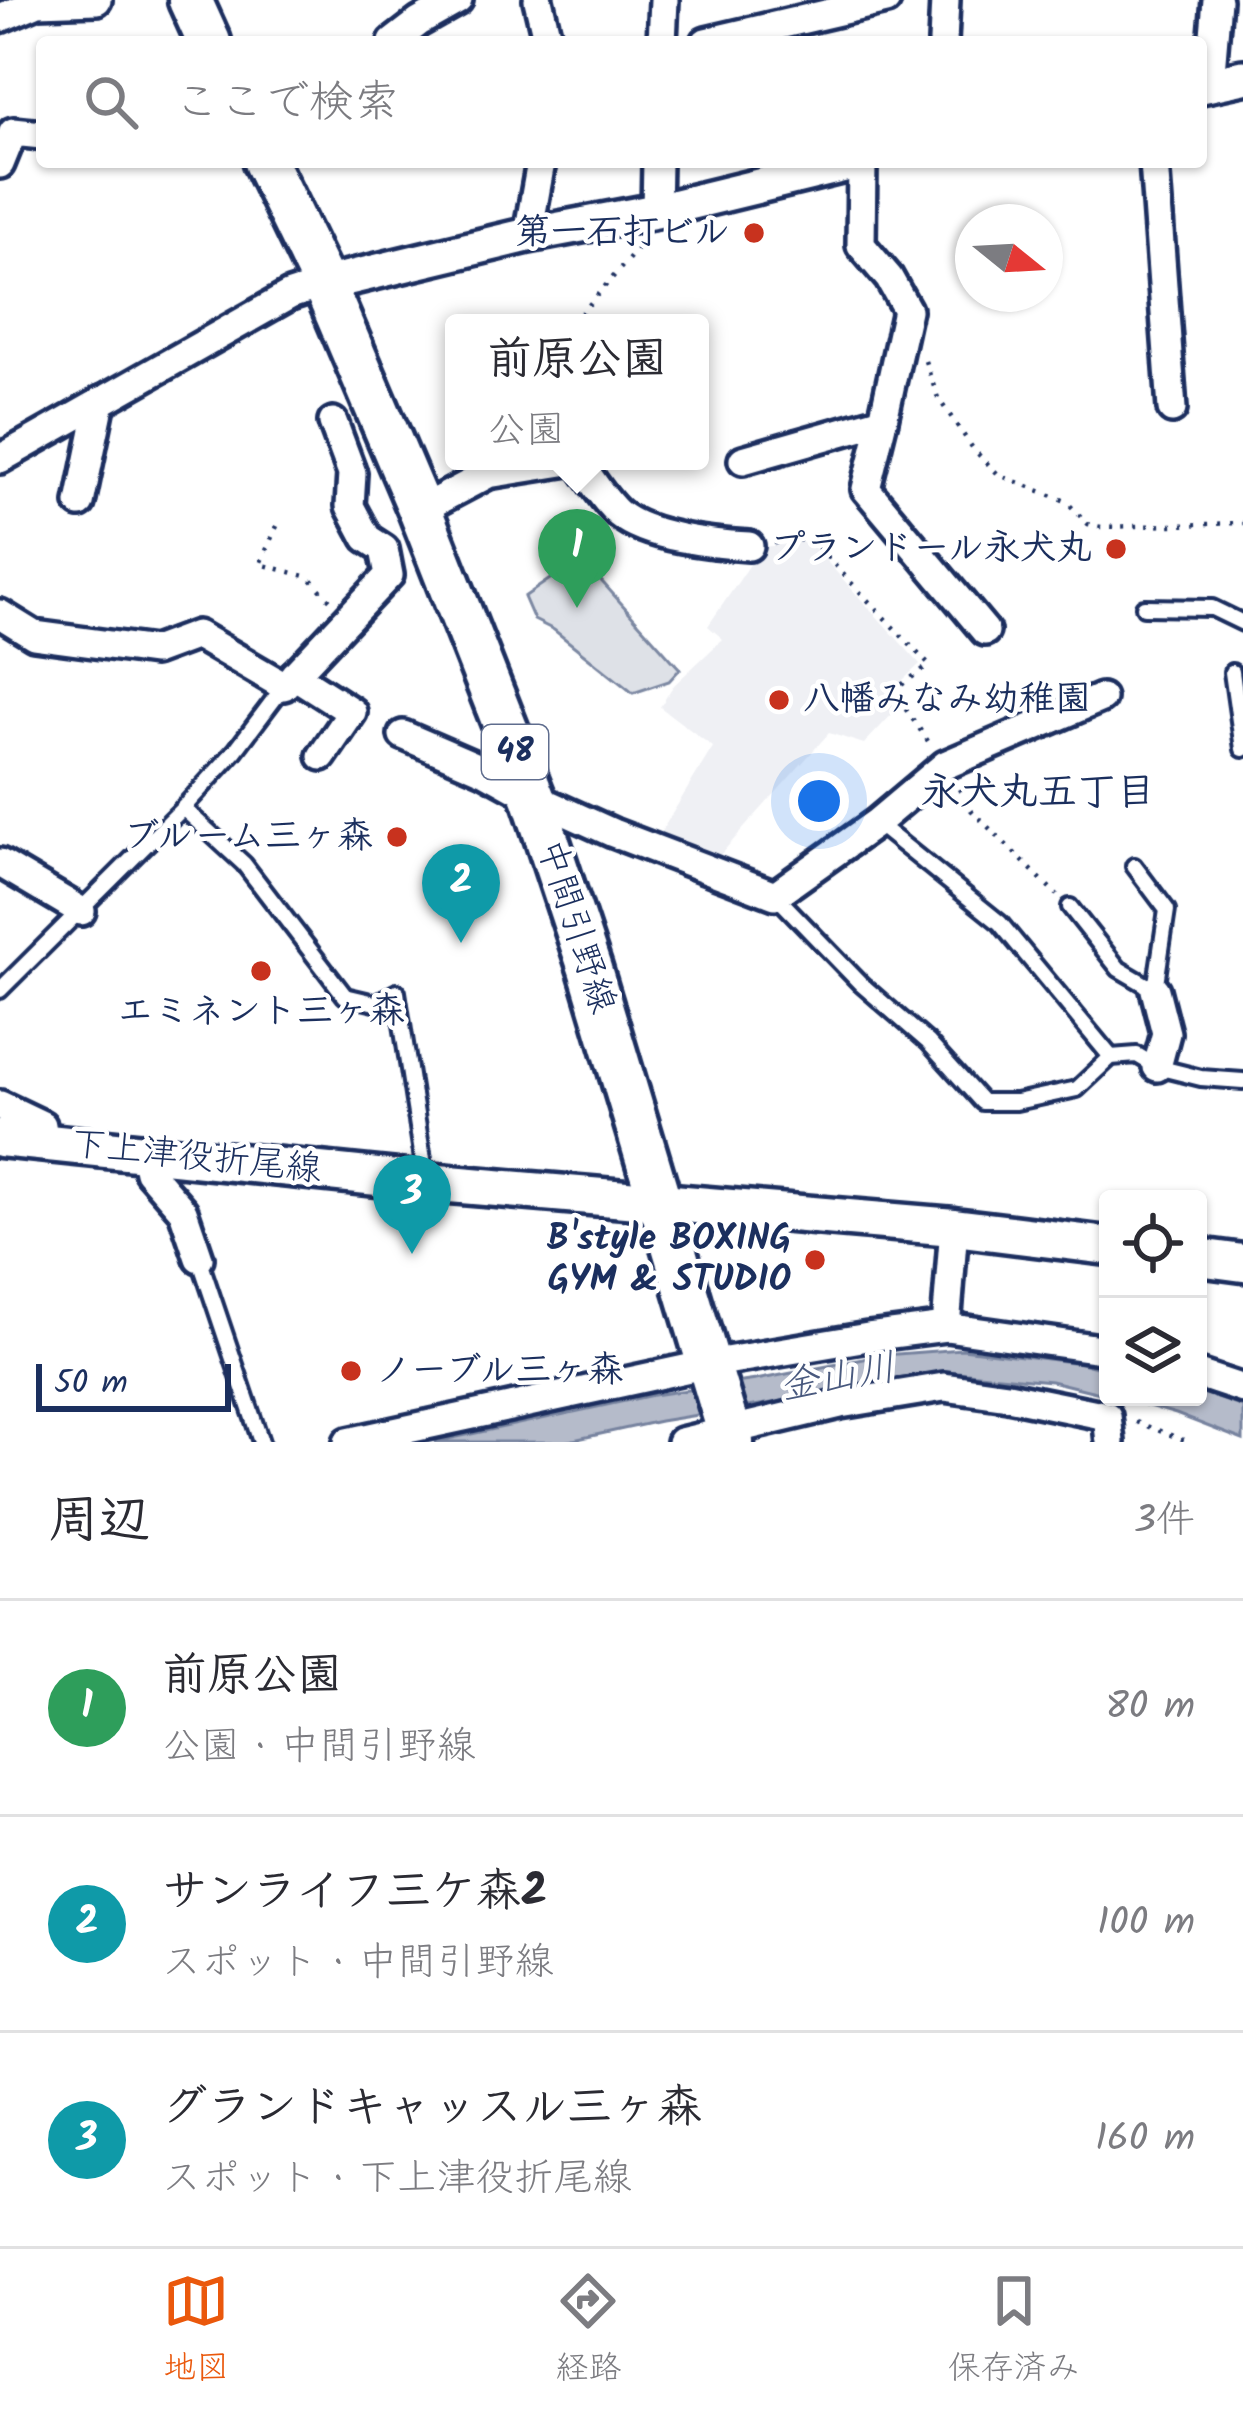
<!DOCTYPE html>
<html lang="ja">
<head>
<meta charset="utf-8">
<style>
  body { margin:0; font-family:Kalam,"Klee One",sans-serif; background:#f7f7f7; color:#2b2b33 }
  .controls { position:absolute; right:36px; bottom:36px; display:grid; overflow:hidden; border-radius:12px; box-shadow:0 3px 9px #0004 }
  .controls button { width:108px; height:108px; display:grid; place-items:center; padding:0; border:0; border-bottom:3px solid #e1e1e2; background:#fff; color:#2b2b33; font:60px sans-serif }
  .compass { position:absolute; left:955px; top:204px; width:108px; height:108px; border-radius:50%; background:#fff; box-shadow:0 3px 9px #0004; rotate:108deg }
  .scale { position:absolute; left:36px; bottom:30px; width:195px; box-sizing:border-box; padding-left:12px; border:6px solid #1b2f5e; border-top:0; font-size:33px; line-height:42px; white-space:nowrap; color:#1b2f5e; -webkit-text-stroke:9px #fff; paint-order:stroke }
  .you { position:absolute; left:819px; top:801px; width:42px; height:42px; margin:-30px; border:9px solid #fff; border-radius:50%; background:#1a73e8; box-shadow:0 0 0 18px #1a73e833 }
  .badge { display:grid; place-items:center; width:78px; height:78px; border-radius:50%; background:#ea580c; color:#fff; font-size:39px; font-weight:700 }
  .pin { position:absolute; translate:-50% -99px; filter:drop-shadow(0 3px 6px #0008) }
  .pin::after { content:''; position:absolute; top:63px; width:42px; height:36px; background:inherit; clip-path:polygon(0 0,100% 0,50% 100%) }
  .popup { position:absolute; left:445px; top:314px; width:264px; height:156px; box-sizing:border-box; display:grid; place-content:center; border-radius:12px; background:#fff; filter:drop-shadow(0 3px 9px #0005); font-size:39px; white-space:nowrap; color:#7c7c81 }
  .popup b { font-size:45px; color:#2b2b33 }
  .popup::after { content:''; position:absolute; left:50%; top:100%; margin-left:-24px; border:24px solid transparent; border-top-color:#fff }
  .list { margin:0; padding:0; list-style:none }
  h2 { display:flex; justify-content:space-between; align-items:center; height:156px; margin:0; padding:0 48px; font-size:51px }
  h2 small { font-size:39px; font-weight:400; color:#7c7c81 }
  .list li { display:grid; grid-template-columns:78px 1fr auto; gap:36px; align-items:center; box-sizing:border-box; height:216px; padding:0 48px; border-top:3px solid #e1e1e2 }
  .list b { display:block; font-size:45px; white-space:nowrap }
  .list p { margin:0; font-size:39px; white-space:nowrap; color:#7c7c81 }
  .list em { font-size:39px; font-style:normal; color:#7c7c81 }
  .icon { flex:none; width:66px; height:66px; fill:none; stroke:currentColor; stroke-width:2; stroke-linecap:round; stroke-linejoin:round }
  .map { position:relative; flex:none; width:1243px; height:1442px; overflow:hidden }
  .search { position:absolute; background:#fff; box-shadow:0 3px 9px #0004; left:36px; right:36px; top:36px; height:132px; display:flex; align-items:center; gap:30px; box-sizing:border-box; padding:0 42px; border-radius:12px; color:#7c7c81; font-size:45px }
  .sheet { height:804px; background:#fff }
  nav { display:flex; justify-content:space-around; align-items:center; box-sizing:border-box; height:168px; border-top:3px solid #e1e1e2; background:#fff; font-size:33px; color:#7c7c81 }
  nav a { display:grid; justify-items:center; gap:6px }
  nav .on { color:#ea580c }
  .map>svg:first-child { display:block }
  .built { fill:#eff0f4 }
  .green { fill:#dee1e7; stroke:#7c88a2; stroke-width:3 }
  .water { fill:#b5bbca; stroke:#77839f; stroke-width:3 }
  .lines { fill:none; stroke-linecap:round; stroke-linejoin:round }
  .service-casing { stroke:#1b2f5e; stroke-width:22 }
  .minor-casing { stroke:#1b2f5e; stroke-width:36 }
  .tertiary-casing { stroke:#1b2f5e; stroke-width:42 }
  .secondary-casing { stroke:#1b2f5e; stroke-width:45 }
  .primary-casing { stroke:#1b2f5e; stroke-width:51 }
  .path { stroke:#1b2f5e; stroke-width:4.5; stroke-dasharray:3 9; stroke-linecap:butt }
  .service { stroke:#fff; stroke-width:14 }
  .minor { stroke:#fff; stroke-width:27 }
  .tertiary { stroke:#fff; stroke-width:33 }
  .secondary { stroke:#fff; stroke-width:36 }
  .primary { stroke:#fff; stroke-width:42 }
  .poi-dot { fill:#c8321e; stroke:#fff; stroke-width:4.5 }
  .labels { text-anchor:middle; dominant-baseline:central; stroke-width:9; stroke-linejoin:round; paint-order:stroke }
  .shield { fill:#fff; stroke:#5f6d8e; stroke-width:3 }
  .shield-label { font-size:33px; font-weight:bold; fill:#1b2f5e }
  .poi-label { font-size:36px; font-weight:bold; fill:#1b2f5e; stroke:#fff; text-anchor:end }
  .street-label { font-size:36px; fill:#1b2f5e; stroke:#fff }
  .neighbourhood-label { font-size:39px; font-weight:bold; fill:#1b2f5e; stroke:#fff }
  .water-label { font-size:39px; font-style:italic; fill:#49597e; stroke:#fff }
</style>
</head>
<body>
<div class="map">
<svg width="1243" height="1442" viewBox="0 0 1243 1442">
  <rect width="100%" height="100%" fill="#fff"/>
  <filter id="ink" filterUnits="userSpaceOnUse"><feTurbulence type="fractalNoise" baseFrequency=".00833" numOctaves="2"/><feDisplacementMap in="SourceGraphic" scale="24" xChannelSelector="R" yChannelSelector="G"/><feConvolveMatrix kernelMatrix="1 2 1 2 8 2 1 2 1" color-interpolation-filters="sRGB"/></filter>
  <g filter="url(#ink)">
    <path class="built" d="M809,542L920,664L888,694L899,707L864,744L829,733L712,864L656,840L713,747L660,707L673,686L723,639L708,626L762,547Z"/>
    <path class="green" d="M570,546L680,669L669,681L633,693L554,630L534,620L524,597L553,577Z"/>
    <g class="water">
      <path d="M962,1349L1081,1363L1108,1370V1395L1051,1381L946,1371L853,1384L778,1402L660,1421L564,1442H434L653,1395L756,1380L884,1355Z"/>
      <path d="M1198,1391L1243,1407V1440L1176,1414L1118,1397H1198Z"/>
    </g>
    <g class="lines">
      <g class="service-casing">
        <g id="service">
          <path d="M1144,607L1212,608L1243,623"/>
          <path d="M1232,672L1243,749"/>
          <path d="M183,808L244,864L345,996L375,1003L397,992L426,1179"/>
          <path d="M876,823L1000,923L1111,1057"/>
          <path d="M775,895L861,984L928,1042L982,1102H1016L1077,1089L1111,1057L1137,1055L1157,1067L1201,1078L1243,1081"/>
          <path d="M1070,907L1119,969L1155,990L1167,910L1134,866"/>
          <path d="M0,990L183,808L235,751L284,686"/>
          <path d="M199,1258L261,1442"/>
        </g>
      </g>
      <g class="minor-casing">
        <g id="minor">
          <path d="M538,0L548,42"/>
          <path d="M0,18L38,2L97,0"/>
          <path d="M393,42L419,22L458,0"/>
          <path d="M662,42L664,0"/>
          <path d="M706,42L886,0"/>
          <path d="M943,42L945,0"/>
          <path d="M1210,83L1217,0"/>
          <path d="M1154,162L1172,409"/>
          <path d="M0,164L13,132L42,135"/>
          <path d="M656,211L657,162"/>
          <path d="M528,235L541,162"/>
          <path d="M883,420L866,489L985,631"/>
          <path d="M0,459L290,295L324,284"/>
          <path d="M743,460L883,420L907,310L889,278L861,245L862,162"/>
          <path d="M578,461C591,478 603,500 619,514C647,537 713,544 749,546"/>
          <path d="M80,503L101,401"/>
          <path d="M420,510L488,474L569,461"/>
          <path d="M0,614L34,635L154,651L197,635L284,686L389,575L384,549L367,538L350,506L352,473L333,422"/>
          <path d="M294,675L352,712L322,756"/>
          <path d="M403,735L484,770L533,797L613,833L775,895L876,823L945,765L1101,698"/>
          <path d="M0,863L81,911"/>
          <path d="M1155,990L1166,1033L1157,1067"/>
          <path d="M0,1105L42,1125L44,1142"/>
          <path d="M145,1153L149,1172L183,1211L199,1258"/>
          <path d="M946,1327L954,1227"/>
          <path d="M1198,1374L1243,1389"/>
          <path d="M348,1442L708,1364L868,1337L946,1327L1108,1350"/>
          <path d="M681,1442L840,1404L944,1387L1008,1396L1107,1416L1110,1442"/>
        </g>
      </g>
      <g class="tertiary-casing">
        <g id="tertiary">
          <path d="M1201,86L1243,77"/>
          <path d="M324,284L528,235L656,211L857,162"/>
        </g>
      </g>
      <g class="secondary-casing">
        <g id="secondary">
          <path d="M0,1138L426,1182L954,1227L1108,1246"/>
          <path d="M1198,1257L1243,1263"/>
        </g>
      </g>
      <g class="primary-casing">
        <g id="primary">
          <path d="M190,0L209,42"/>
          <path d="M265,162L324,284L420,510L533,797L590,969L732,1442"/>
        </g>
      </g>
      <g class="path">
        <path d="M573,323L640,246"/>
        <path d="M925,361L938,398L974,450L999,475L1066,501L1088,524L1101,527L1243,523"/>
        <path d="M277,526L260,564L309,577L331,601"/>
        <path d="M774,543L810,539L929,665L893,691L930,744"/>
        <path d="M959,789L971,810L1057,895"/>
        <path d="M1136,1422L1189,1442"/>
      </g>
      <use href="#service" class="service"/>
      <use href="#minor" class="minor"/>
      <use href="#tertiary" class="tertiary"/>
      <use href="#secondary" class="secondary"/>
      <use href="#primary" class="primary"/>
    </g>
  </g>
  <g class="poi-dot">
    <circle cx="754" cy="233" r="12"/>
    <circle cx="1116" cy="549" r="12"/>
    <circle cx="779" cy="700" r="12"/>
    <circle cx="397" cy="837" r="12"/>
    <circle cx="261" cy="971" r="12"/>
    <circle cx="815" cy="1260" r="12"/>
    <circle cx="351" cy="1371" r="12"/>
  </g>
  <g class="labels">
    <rect class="shield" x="482" y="725" width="66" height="54" rx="9"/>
    <g class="shield-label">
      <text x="515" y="752">48</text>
    </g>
    <g class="poi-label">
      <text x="730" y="233">第一石打ビル</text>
      <text x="1092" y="549">プランドール永犬丸</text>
      <text x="803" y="700" text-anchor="start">八幡みなみ幼稚園</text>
      <text x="373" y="837">ブルーム三ヶ森</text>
      <text x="261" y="1012" text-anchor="middle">エミネント三ヶ森</text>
      <text x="791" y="1239">B'style BOXING<tspan x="791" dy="41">GYM &amp; STUDIO</tspan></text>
      <text x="375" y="1371" text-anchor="start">ノーブル三ヶ森</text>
    </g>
    <g class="street-label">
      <text transform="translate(575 927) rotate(72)">中間引野線</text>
      <text transform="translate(196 1158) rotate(6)">下上津役折尾線</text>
    </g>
    <g class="neighbourhood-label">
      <text x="1038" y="794">永犬丸五丁目</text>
    </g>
    <g class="water-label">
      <text transform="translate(838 1379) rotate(-10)">金山川</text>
    </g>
  </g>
</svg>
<div class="controls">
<button><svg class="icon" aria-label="locate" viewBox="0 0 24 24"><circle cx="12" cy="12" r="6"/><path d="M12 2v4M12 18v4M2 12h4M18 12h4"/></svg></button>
<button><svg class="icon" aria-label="layers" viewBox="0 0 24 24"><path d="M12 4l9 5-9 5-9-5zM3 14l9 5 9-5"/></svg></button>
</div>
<svg class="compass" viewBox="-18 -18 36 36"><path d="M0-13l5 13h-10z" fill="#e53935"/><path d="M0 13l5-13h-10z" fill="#7c7c81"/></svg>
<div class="scale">50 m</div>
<div class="you"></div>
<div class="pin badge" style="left:577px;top:608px;background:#2e9e5b">1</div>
<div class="popup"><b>前原公園</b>公園</div>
<div class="pin badge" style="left:461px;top:943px;background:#0f9aa8">2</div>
<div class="pin badge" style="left:412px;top:1254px;background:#0f9aa8">3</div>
<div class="search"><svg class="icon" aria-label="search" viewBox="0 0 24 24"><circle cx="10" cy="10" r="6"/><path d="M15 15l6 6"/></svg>ここで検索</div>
</div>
<section class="sheet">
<h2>周辺<small>3件</small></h2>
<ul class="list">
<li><span class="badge" style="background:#2e9e5b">1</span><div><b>前原公園</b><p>公園 · 中間引野線</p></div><em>80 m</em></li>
<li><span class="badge" style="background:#0f9aa8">2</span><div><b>サンライフ三ケ森2</b><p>スポット · 中間引野線</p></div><em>100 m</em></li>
<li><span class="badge" style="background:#0f9aa8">3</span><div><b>グランドキャッスル三ヶ森</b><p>スポット · 下上津役折尾線</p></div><em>160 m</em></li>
</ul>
</section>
<nav>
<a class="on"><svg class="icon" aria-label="map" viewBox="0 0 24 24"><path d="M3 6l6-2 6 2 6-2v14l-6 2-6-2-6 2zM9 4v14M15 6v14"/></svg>地図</a>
<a><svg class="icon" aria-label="directions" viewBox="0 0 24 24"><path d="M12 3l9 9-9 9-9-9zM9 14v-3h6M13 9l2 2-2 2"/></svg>経路</a>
<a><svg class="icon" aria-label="saved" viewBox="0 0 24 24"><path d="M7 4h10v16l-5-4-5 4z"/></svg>保存済み</a>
</nav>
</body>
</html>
